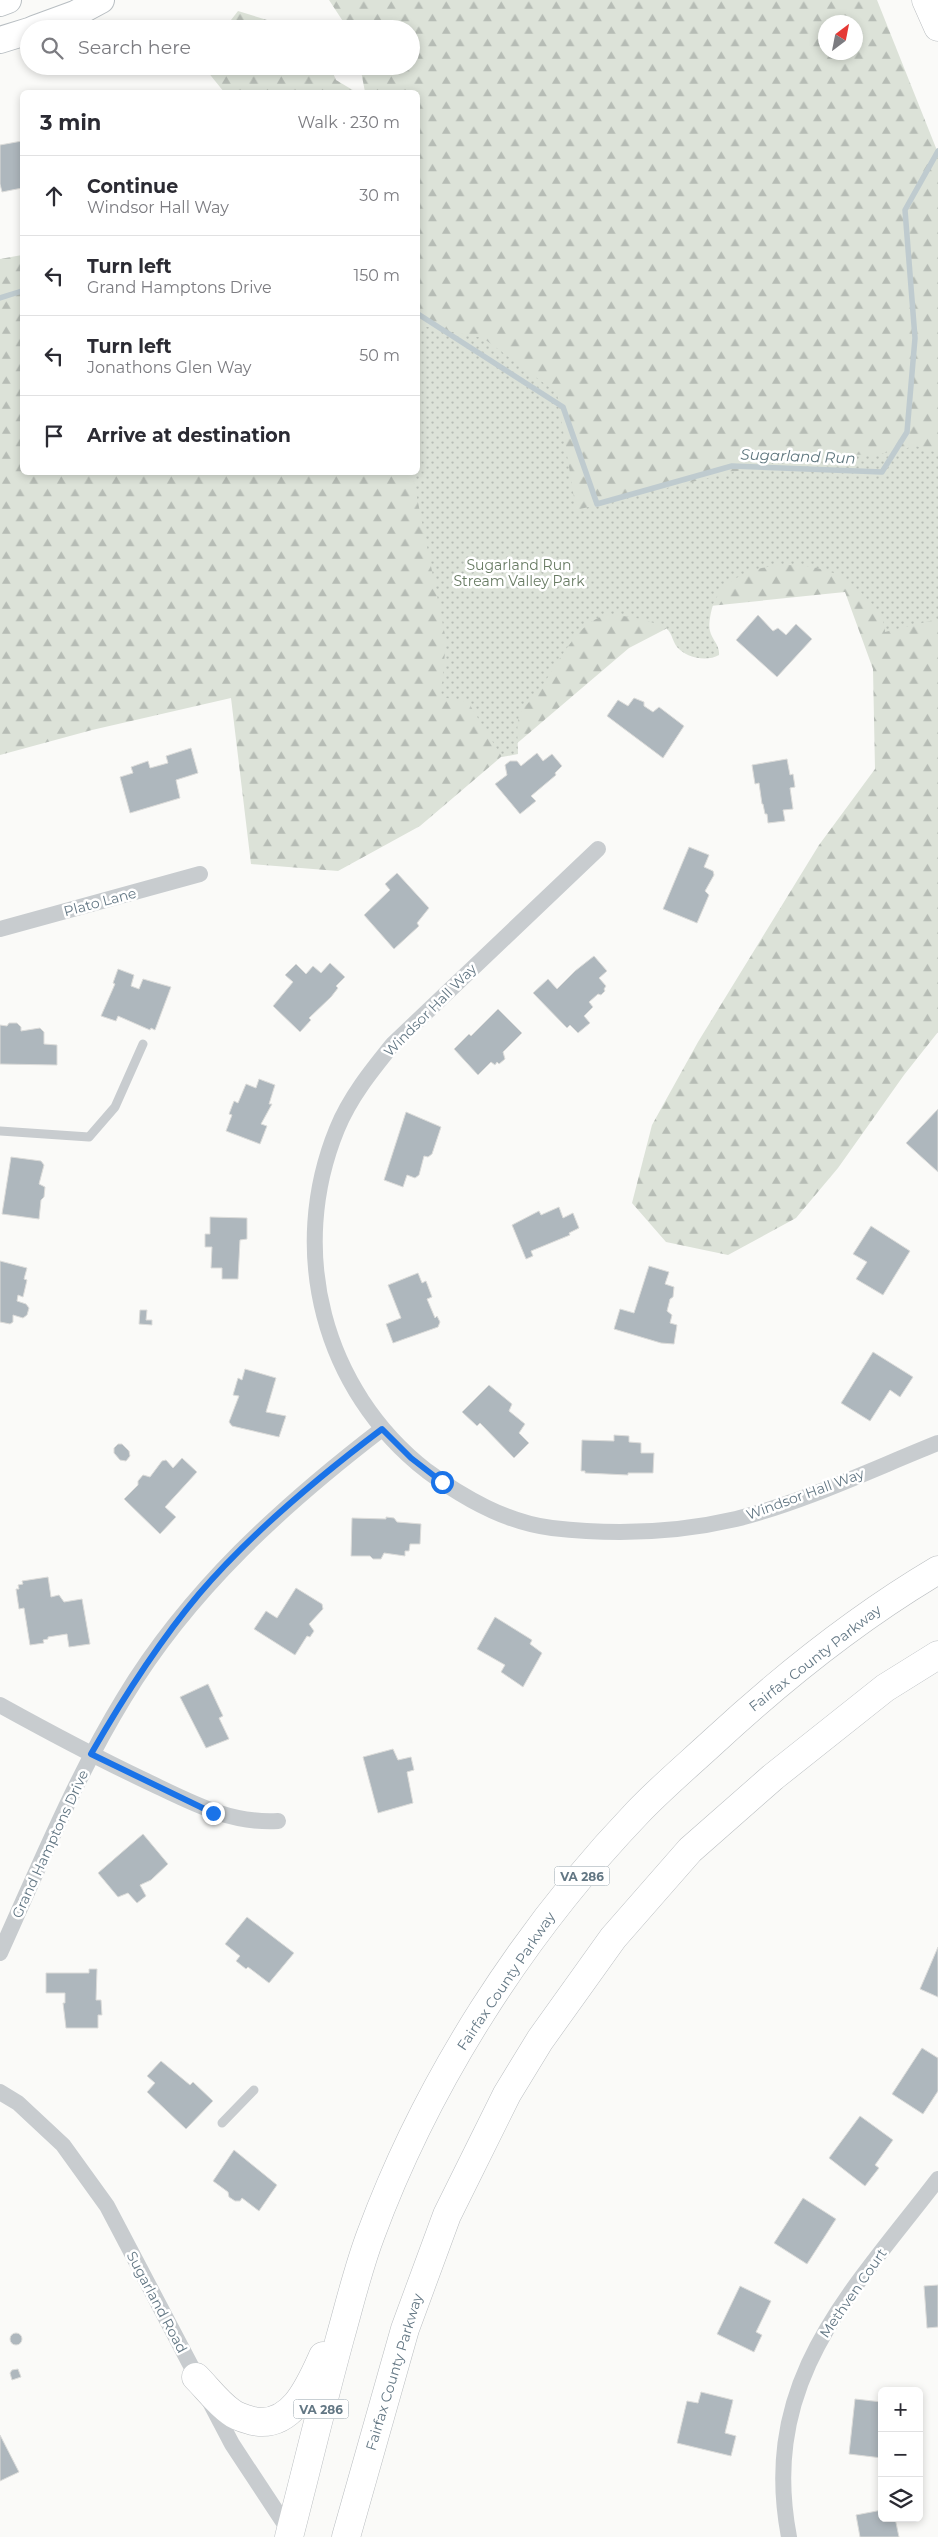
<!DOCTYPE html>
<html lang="en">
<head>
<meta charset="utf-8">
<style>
  body { margin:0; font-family:Montserrat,sans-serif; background:#f2f2f3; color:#2b2b33 }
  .controls { position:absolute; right:15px; bottom:15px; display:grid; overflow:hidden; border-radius:8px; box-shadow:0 2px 8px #0003 }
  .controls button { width:45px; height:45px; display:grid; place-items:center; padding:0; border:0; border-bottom:1px solid #e1e1e2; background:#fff; color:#2b2b33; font:25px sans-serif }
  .compass { position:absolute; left:818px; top:15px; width:45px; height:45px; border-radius:50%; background:#fff; box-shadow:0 2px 8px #0003; rotate:32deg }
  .stop { position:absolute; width:15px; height:15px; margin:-11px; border:4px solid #1a73e8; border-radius:50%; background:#fff }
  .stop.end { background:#1a73e8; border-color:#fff; box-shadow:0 1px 5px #0008 }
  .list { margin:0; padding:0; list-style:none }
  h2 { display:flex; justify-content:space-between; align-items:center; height:65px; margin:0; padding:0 20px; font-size:21px }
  h2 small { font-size:16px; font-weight:400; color:#7c7c81 }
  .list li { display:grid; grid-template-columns:32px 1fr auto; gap:15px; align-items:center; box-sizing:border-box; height:80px; padding:0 20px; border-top:1px solid #e1e1e2 }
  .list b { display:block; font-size:19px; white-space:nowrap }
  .list p { margin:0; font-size:16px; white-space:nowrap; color:#7c7c81 }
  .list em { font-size:16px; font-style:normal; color:#7c7c81 }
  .icon { flex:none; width:28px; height:28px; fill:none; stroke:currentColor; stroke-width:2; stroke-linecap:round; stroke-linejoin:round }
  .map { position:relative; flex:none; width:938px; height:2537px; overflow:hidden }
  .search { position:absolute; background:#fff; box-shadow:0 2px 8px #0003; left:20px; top:20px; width:400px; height:55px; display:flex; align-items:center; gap:12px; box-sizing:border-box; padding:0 18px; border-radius:28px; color:#7c7c81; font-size:19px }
  .panel { position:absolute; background:#fff; box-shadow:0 2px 8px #0003; left:20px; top:90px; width:400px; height:385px; border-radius:8px }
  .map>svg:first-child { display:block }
  .forest { fill:url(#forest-firs); fill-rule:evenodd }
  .park { fill:url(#park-dots) }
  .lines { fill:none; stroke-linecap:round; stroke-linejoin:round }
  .stream { stroke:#bfcbcf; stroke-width:5.5 }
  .building { fill:#aeb7bd; stroke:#dcdcda }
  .primary-casing { stroke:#b8bec2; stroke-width:28 }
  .highway-casing { stroke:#babec1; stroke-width:29 }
  .lane { stroke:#c8cccf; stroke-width:9 }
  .street { stroke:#c8cccf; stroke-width:16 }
  .primary { stroke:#fff; stroke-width:26 }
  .highway { stroke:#fff; stroke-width:28 }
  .route { stroke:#1a73e8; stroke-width:6 }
  .labels { text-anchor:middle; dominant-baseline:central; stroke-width:5; stroke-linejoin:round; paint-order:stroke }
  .shield { fill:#fff; stroke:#92a0a9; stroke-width:1 }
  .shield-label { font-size:12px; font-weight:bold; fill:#637784 }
  .park-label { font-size:14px; fill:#687b63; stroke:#fff }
  .street-label { font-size:14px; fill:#637784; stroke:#fff }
  .water-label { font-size:15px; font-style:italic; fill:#5e767e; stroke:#fff }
</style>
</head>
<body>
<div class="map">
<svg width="938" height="2537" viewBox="0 0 938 2537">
  <defs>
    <pattern id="forest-firs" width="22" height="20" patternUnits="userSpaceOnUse" patternTransform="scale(1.25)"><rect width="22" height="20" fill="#dce2d8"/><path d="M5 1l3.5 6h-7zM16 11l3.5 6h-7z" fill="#b6bcb5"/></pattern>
    <pattern id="park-dots" width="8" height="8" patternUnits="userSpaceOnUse" patternTransform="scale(1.25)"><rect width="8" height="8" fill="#dce2d8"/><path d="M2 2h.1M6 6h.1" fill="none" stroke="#b6bcb5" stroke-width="1.8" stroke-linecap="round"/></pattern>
  </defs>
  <rect width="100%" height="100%" fill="#fafaf8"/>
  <g class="forest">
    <path d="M329,0H877L938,153V1032L904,1075L838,1168L796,1218L728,1255L666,1242L632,1203L652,1125L698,1042L819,845L875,769L873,669L845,592L710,606L629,648L420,826L338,871L251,864L231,698L92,730L0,755V259L22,255V472H418V92H365L360,66H411V29H348ZM826,22H856V52H826Z"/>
    <path d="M238,11L296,29H224Z"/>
    <path d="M203,66H330L336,80L356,92H224Z"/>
  </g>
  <path class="park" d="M418,325L483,338L557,393L576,510L807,454L876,455L916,446L938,453V619L885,632C885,618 875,606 865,597C859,590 852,584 845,579C809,556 731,559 713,605C711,611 708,625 710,631C712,640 720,645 719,655C707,662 686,658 677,647C673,642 672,634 668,630C656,621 619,613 605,616C578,620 555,669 540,689C535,697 522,707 519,716C516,727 518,743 518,754L502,757L468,702L441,697L446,640L412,473L418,472Z"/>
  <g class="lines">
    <g class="stream">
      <path d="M0,298L22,291"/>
      <path d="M418,314L563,407L597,504L732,466L882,472L907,432L915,338L905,210L938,151"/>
    </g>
  </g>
  <g class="building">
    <path d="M22,141V188L2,192L0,184V145Z"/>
    <path d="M758,615L773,631L778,628L786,635L796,624L812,639L777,677L736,640Z"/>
    <path d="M634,698L644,702V706L653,712L659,707L684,726L663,758L607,716L618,700L628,706Z"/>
    <path d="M191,748L198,773L176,780L180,798L130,813L120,777L133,773L131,767L148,761L150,768L168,763L166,756Z"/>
    <path d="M537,753L543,761L552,754L562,766L555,773L556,775L531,796L536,801L520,814L495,784L507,775L505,765L510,761H517L521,766Z"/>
    <path d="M787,759L790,775L793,774L795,787L790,788L793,809L783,810L785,821L768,823L767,814H765L763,804H762L759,783L755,784L752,765Z"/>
    <path d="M689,847L709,855L704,867L713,871L714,875L705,891L709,895L697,923L663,909Z"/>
    <path d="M397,873L429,908L417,923L419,926L394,949L364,915L390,890L385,884Z"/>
    <path d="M594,956L607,971L599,978L606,986L604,989L605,991L601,995L598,994L589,1002L593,1007L584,1016L590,1023L578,1033L570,1025L567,1028L533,993L548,979L557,989L575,971Z"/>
    <path d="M330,963L345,977L336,986L338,988L331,997L309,1018L311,1020L300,1032L273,1006L293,982L285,975L296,964L306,974L313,966L321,973Z"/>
    <path d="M118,969L134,975L131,986L139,989L143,979L171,987L155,1030L151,1028L150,1030L118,1016L116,1021L101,1016L115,984L113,983Z"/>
    <path d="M498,1009L522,1033L503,1052L505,1059L499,1064L497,1062L495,1065L491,1062L478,1075L454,1049L469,1034L471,1036Z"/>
    <path d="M9,1023H17L21,1027V1031L40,1028L44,1032V1044L57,1045V1065L0,1064V1025L7,1026Z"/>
    <path d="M259,1079L275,1085L269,1104H272L261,1124L267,1126L260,1144L226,1131L232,1115L229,1114L234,1101L238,1103L246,1084L256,1088Z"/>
    <path d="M938,1109V1172L906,1143Z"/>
    <path d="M406,1112L441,1127L432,1154L428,1157L424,1156L419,1175L415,1178L407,1175L403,1187L384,1180Z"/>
    <path d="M11,1157L41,1161L44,1165L39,1184L45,1187L44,1197L41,1200L39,1219L2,1214Z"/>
    <path d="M559,1207L563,1218L573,1213L579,1228L569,1233L570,1235L531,1251L533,1256L526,1259L512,1225L539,1211L541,1215Z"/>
    <path d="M210,1217L247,1218V1239L240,1240L238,1279H222V1268H211L212,1247H205V1234H210Z"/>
    <path d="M871,1226L910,1251L883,1295L856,1279L867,1262L853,1254Z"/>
    <path d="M0,1261L27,1268L24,1279L27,1280L23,1297L18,1295L17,1301L26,1304L29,1308L27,1315L23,1318L13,1315V1322L10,1324L0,1322Z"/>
    <path d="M649,1266L669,1272L665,1284L674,1287L673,1297L670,1299L667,1311L672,1315L670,1323L677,1325L674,1344L661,1343L614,1329L620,1309L634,1313Z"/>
    <path d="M418,1273L422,1283L426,1281L432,1297L427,1299L435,1318L437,1316L440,1322L438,1327L393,1343L386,1324L401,1318L388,1285Z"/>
    <path d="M140,1310H147L146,1320H152V1325L139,1324Z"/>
    <path d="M873,1352L913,1377L900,1397L890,1390L870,1421L841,1403Z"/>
    <path d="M245,1369L276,1378L266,1412L286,1416L279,1437L232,1426L229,1422L239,1396L233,1395L238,1378L242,1380Z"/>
    <path d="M489,1385L512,1404L509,1411L525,1424L519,1433L529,1443L514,1458L480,1423L477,1426L462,1412Z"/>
    <path d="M614,1435L629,1436V1442L641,1443V1453H654L653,1473H628V1475L585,1473V1471H581L582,1440L614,1441Z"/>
    <path d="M118,1444H122L129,1451L130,1456L126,1461L120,1460L114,1453V1448Z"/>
    <path d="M182,1458L197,1472L165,1507L176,1517L160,1534L124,1499L138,1485V1481L143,1475L150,1477L162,1461L166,1460L173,1468Z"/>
    <path d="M386,1517L394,1518L397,1522L421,1524L420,1544H410L409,1551H405V1556L384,1553L381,1559H373L370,1556H351L352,1518L386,1519Z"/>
    <path d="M48,1577L51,1597L59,1595L64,1602L82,1599L90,1644L69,1647L67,1634L48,1637V1639L43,1640L44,1643L30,1645L24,1608L19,1609L16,1589H19L18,1585L23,1584L22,1581Z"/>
    <path d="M296,1588L322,1604L323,1609L309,1624L314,1631L310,1637L307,1636L295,1655L254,1629L266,1611L277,1618Z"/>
    <path d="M495,1617L532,1640L530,1644L542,1653L523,1687L501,1672L505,1665L477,1649Z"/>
    <path d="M208,1684L223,1716L219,1718L229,1739L206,1748L180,1697Z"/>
    <path d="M393,1749L398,1760L411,1757L414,1770L407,1772L413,1803L378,1813L363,1757Z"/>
    <path d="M143,1834L168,1864L151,1880L140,1885L146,1896L137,1903L128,1893L118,1897L98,1873Z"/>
    <path d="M247,1917L294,1953L269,1983L248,1967L246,1969L236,1961L240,1956L225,1944Z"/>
    <path d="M938,1947V1997L920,1989Z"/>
    <path d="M89,1969H97L96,2000H101L102,2015H98V2028H66L63,2003H65V1993H46V1973H89Z"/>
    <path d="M922,2048L938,2058V2091L923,2114L892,2094Z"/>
    <path d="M161,2061L190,2085L193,2082L213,2101L186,2129L147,2092L155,2083L147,2076Z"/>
    <path d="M860,2116L893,2140L875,2165L879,2168L865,2186L829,2158Z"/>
    <path d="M234,2150L277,2185L259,2211L242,2198L240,2201H235L229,2197L228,2192L213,2181Z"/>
    <path d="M803,2198L836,2219L807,2264L774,2243Z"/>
    <path d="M938,2285V2327L927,2328L924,2286Z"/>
    <path d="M740,2286L771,2301L756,2332L762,2335L754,2352L717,2334Z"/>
    <circle cx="16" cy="2339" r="6"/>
    <path d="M18,2369L21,2377L12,2380L10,2373L12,2370Z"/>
    <path d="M701,2392L733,2400L725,2433L736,2436L731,2456L677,2443L687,2401L698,2403Z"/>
    <path d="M855,2399L882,2402V2458L849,2454Z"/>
    <path d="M0,2435L19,2472L0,2481Z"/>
    <path d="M882,2510V2518H895L899,2537H860L856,2515Z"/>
  </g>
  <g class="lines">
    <g class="primary-casing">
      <g id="primary">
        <path d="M0,3L8,0"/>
        <path d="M34,29L75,14L101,0"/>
        <path d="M0,40L29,31"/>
      </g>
    </g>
    <g class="highway-casing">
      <g id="highway">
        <path d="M926,0L938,27"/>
        <path d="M196,2377C207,2388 218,2403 231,2412C237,2417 246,2419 253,2421C292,2429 310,2385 323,2356"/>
        <path d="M289,2537C306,2471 322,2404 340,2338C350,2303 358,2268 371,2234C428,2080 524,1931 638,1812C661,1788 688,1765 713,1742C782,1678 857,1618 938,1570"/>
        <path d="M346,2537L405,2329L447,2215L507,2094L540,2040L613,1938L690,1850L773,1777L885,1688L938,1655"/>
      </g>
    </g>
    <g class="lane">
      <path d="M0,1131L89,1137L115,1107L143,1044"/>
      <path d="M222,2123L254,2090"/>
    </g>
    <g class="street">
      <path d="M598,849L393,1044C372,1070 350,1097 337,1129C287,1251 323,1390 427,1471C462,1497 508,1523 552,1528C613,1535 676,1533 736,1519C804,1502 873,1469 938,1443"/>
      <path d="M0,929L200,874"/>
      <path d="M0,1705C47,1731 94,1756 142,1779C187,1800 227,1824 278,1821"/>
      <path d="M0,1953C39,1867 75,1778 124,1698C189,1590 283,1505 382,1429"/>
      <path d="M0,2092L18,2103L63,2145L107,2206L232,2444L290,2532"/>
      <path d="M789,2537C759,2380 851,2293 938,2179"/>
    </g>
    <use href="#primary" class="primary"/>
    <use href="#highway" class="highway"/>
  </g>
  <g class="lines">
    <path class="route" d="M213,1813L91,1754C123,1698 157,1644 199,1594C252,1532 317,1478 382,1429L411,1458L442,1482"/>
  </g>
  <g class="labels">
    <g class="shield">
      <rect x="554.5" y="1866.5" width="55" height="19" rx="4"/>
      <rect x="293.5" y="2399.5" width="55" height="19" rx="4"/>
    </g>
    <g class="shield-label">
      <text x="582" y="1876">VA 286</text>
      <text x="321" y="2409">VA 286</text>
    </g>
    <g class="park-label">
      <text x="519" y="565">Sugarland Run<tspan x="519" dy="16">Stream Valley Park</tspan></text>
    </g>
    <g class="street-label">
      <text transform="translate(100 902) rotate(-15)">Plato Lane</text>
      <text transform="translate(430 1010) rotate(-45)">Windsor Hall Way</text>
      <text transform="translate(805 1494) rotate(-20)">Windsor Hall Way</text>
      <text transform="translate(815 1658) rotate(-38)">Fairfax County Parkway</text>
      <text transform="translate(50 1844) rotate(-65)">Grand Hamptons Drive</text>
      <text transform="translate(506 1981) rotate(-56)">Fairfax County Parkway</text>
      <text transform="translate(853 2293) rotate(-55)">Methven Court</text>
      <text transform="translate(157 2302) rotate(62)">Sugarland Road</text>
      <text transform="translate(394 2372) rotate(-73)">Fairfax County Parkway</text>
    </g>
    <g class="water-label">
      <text transform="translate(798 456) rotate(2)">Sugarland Run</text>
    </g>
  </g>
</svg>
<div class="controls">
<button>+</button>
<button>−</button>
<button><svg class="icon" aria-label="layers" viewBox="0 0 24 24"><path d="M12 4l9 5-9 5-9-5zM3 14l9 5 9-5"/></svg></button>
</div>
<svg class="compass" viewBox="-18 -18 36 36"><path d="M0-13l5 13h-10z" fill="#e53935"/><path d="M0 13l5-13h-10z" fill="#7c7c81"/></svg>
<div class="stop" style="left:442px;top:1482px"></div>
<div class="stop end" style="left:213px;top:1813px"></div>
<div class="search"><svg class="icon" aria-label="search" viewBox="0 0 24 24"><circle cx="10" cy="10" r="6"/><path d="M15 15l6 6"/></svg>Search here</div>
<section class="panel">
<h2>3 min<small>Walk · 230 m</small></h2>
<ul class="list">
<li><svg class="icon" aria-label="ahead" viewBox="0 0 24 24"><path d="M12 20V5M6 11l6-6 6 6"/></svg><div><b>Continue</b><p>Windsor Hall Way</p></div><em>30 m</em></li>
<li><svg class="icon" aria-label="left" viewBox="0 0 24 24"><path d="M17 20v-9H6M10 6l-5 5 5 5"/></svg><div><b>Turn left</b><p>Grand Hamptons Drive</p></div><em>150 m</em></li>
<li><svg class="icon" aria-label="left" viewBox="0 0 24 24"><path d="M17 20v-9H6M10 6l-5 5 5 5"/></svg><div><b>Turn left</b><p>Jonathons Glen Way</p></div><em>50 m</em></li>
<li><svg class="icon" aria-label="arrive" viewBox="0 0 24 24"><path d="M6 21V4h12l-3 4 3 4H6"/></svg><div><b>Arrive at destination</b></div></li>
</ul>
</section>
</div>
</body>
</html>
